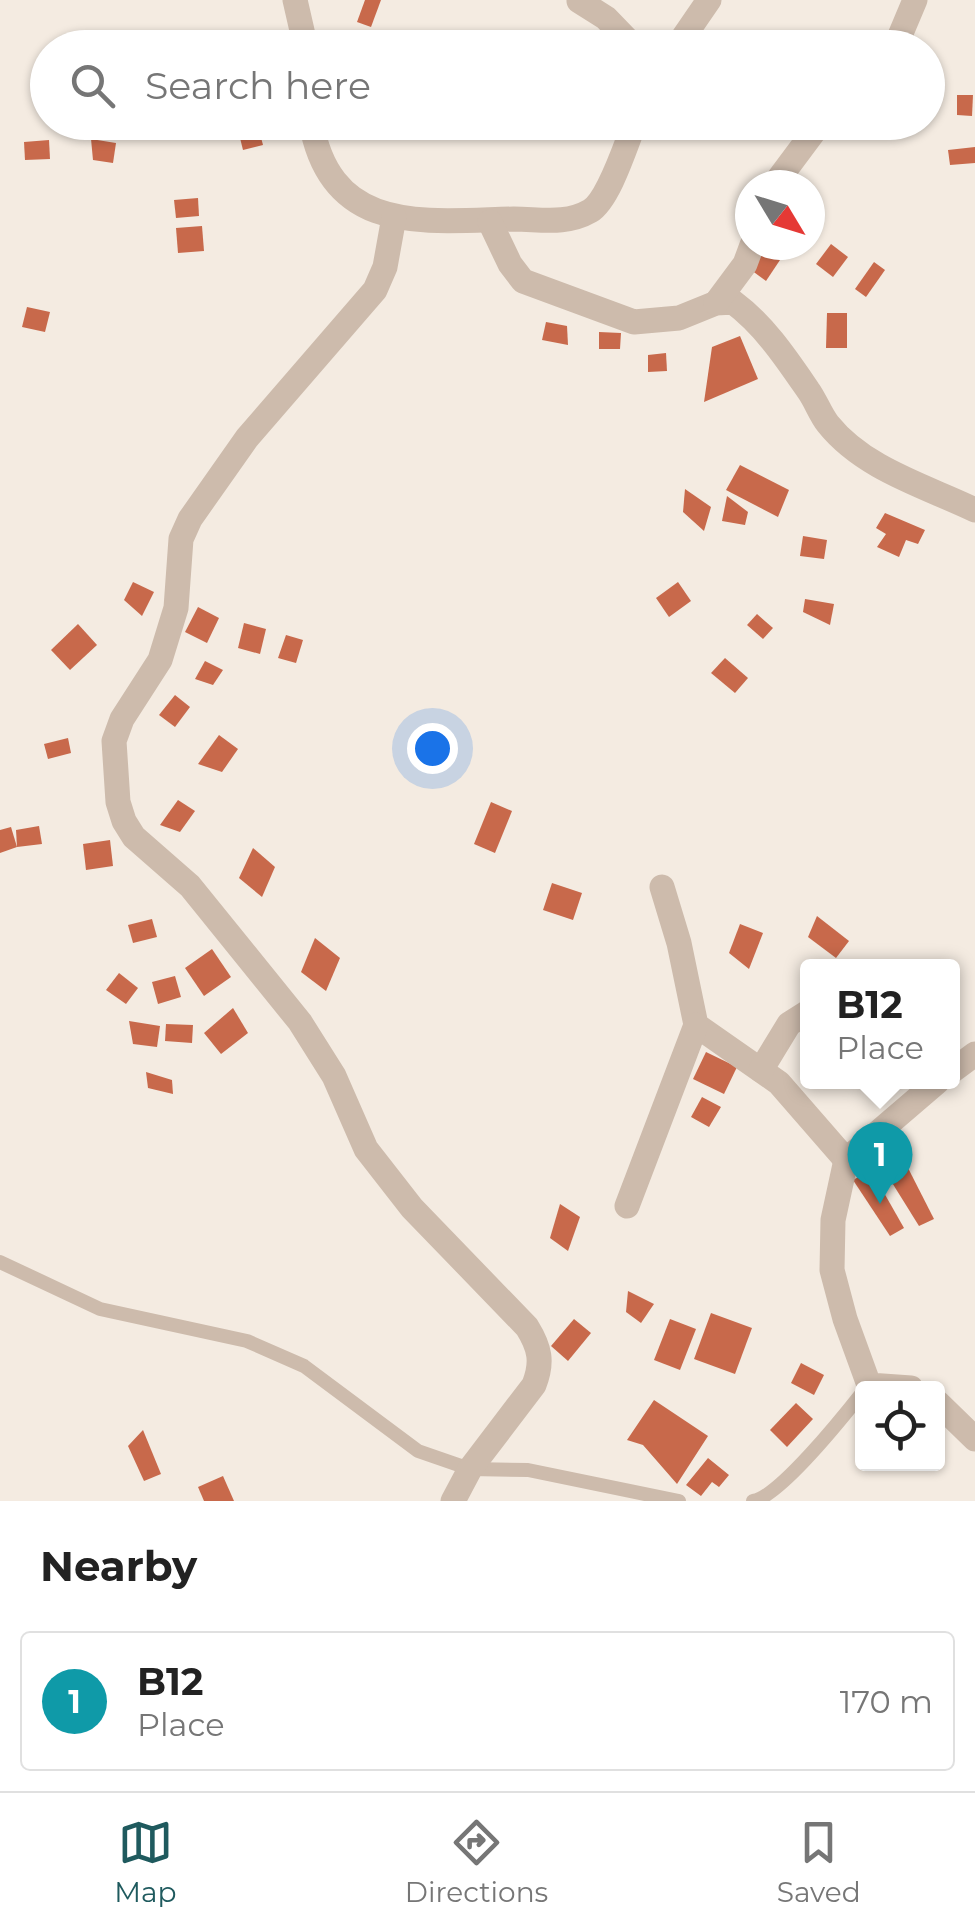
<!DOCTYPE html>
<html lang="en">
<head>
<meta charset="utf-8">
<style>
  body { margin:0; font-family:Montserrat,sans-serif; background:#f2f2f2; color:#222 }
  .controls { position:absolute; right:30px; bottom:30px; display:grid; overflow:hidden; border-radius:10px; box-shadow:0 2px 8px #0004 }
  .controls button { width:90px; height:90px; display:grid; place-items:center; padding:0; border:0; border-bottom:2px solid #e0e0e0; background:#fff; color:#222; font:50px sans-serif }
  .compass { position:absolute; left:735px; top:170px; width:90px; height:90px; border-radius:50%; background:#fff; box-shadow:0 2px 8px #0004; rotate:128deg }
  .you { position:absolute; left:432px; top:748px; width:35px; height:35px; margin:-25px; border:8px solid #fff; border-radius:50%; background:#1a73e8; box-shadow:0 0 0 15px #1a73e833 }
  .badge { display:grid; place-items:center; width:65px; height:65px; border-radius:50%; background:#1f5a5e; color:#fff; font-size:32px; font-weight:700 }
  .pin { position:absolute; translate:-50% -82px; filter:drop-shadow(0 2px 5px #0008) }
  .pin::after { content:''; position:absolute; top:52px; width:35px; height:30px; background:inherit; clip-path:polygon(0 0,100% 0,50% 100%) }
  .popup { position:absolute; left:800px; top:959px; width:160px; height:130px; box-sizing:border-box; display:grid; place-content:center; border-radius:10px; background:#fff; filter:drop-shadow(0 2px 8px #0005); font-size:32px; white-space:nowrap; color:#767676 }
  .popup b { font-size:38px; color:#222 }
  .popup::after { content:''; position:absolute; left:50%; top:100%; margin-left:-20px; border:20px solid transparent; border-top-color:#fff }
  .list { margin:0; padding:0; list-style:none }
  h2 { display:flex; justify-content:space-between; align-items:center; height:130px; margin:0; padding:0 40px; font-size:42px }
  h2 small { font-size:32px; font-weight:400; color:#767676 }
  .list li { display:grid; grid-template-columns:65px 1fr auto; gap:30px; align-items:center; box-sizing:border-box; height:140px; margin:0 20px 20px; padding:0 20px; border:2px solid #e0e0e0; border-radius:10px }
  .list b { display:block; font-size:38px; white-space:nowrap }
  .list p { margin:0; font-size:32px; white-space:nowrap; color:#767676 }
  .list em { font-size:32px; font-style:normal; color:#767676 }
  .icon { flex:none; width:55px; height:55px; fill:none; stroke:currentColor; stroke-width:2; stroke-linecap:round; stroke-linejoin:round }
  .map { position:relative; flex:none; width:975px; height:1501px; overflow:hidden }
  .search { position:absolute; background:#fff; box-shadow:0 2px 8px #0004; left:30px; right:30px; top:30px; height:110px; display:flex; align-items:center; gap:25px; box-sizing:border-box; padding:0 35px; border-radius:55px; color:#767676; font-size:38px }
  .sheet { height:290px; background:#fff }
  nav { display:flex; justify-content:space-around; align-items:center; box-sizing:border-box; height:140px; border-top:2px solid #e0e0e0; background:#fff; font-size:28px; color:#767676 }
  nav a { display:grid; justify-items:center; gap:5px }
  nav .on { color:#1f5a5e }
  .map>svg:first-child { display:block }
  .building { fill:#c8694b }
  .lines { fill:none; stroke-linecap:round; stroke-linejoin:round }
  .lane { stroke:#cdbbac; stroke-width:14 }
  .street { stroke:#cdbbac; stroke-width:25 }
</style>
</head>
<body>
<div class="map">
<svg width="975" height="1501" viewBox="0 0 975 1501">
  <rect width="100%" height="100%" fill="#f4ebe1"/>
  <g class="building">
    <path d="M365,0H381L371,27L357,22Z"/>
    <path d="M284,30L294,48H269L265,41Z"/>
    <path d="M957,95H973L972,116L957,115Z"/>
    <path d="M236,122H257L263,145L243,150Z"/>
    <path d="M91,139L116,143L113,163L93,160Z"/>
    <path d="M49,140L50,159L25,160L24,142Z"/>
    <path d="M975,147V163L950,165L948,150Z"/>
    <path d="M198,198L199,216L176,218L174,200Z"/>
    <path d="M202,226L204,251L178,253L176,228Z"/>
    <path d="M831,244L848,257L833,277L816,264Z"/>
    <path d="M764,249L780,260L766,281L751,270Z"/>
    <path d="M874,262L885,270L866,297L855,289Z"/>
    <path d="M27,307L50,312L45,332L22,327Z"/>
    <path d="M827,313H847V348H826Z"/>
    <path d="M546,322L567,326L568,345L542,340Z"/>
    <path d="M599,332L621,333L620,349H599Z"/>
    <path d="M740,336L758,379L704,402L712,347Z"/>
    <path d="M666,353L667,371L648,372V355Z"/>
    <path d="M740,465L789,490L778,517L726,490Z"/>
    <path d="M685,489L711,507L704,531L683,512Z"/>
    <path d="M727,496L748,512L745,525L722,521Z"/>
    <path d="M885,513L925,530L918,544L906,540L899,557L877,547L886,534L876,528Z"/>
    <path d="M803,536L827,540L824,559L800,556Z"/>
    <path d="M133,582L154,592L142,616L124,600Z"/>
    <path d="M678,582L691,601L669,617L656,598Z"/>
    <path d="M805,599L834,604L830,625L803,612Z"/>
    <path d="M198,607L219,618L207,643L185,632Z"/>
    <path d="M757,614L773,628L763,639L747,625Z"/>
    <path d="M244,623L266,629L260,654L238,648Z"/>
    <path d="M78,624L97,645L70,670L51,650Z"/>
    <path d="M286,635L303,640L296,663L278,658Z"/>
    <path d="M725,658L748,678L735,693L711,673Z"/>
    <path d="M205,661L223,670L213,685L195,679Z"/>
    <path d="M175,695L190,707L175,727L159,715Z"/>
    <path d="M219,735L238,749L222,772L198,764Z"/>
    <path d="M68,738L71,753L48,759L44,744Z"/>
    <path d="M178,800L195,811L180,832L160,825Z"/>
    <path d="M491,802L512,811L495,853L474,844Z"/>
    <path d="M39,826L42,844L17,847L16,830Z"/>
    <path d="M11,827L17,847L0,853V830Z"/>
    <path d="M110,840L113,866L86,870L83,844Z"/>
    <path d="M253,848L275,867L262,897L239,878Z"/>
    <path d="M552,883L582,893L573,920L543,910Z"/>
    <path d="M817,916L849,941L836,958L808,937Z"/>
    <path d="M152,919L157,937L133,943L128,925Z"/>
    <path d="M740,924L763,933L749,969L729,953Z"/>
    <path d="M315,938L340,958L326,991L301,972Z"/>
    <path d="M212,949L231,977L204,996L185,968Z"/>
    <path d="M119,973L138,988L126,1004L106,990Z"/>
    <path d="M175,976L181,997L158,1004L152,982Z"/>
    <path d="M233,1008L248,1033L221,1054L204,1033Z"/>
    <path d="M129,1021L160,1026L157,1047L133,1044Z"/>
    <path d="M166,1024L193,1025L192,1043L165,1041Z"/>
    <path d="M706,1052L737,1067L724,1094L693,1079Z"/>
    <path d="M146,1072L172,1080L173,1094L148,1088Z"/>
    <path d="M702,1097L721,1107L709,1127L691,1117Z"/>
    <path d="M907,1166L934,1219L919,1226L886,1173Z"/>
    <path d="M871,1170L904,1228L890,1236L853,1180Z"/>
    <path d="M560,1204L580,1217L568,1251L550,1238Z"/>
    <path d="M628,1291L654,1304L641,1323L626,1312Z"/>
    <path d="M711,1313L752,1328L735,1374L694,1359Z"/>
    <path d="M574,1319L591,1333L568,1361L551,1346Z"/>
    <path d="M670,1319L696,1329L680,1370L654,1360Z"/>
    <path d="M801,1363L824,1375L814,1395L791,1383Z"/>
    <path d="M654,1400L708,1436L677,1484L643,1445L627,1440Z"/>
    <path d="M796,1403L813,1419L787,1447L770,1430Z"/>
    <path d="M143,1430L161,1474L144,1481L128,1446Z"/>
    <path d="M708,1458L729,1475L719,1487L712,1482L701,1496L686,1485Z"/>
    <path d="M223,1476L234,1501H204L198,1487Z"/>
  </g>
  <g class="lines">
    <g class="lane">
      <path d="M0,1262L100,1309L247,1341L304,1366L418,1451L470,1469L528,1470L679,1501"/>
      <path d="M753,1501C779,1497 843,1417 862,1393"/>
    </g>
    <g class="street">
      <path d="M295,0L306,48"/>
      <path d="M579,1L606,18L635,48"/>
      <path d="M676,48L709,0"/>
      <path d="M891,48L899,38L915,0"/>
      <path d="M311,122C331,236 424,221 514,219C540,219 566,225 590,211C609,200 626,144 635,122"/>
      <path d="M774,185L821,122"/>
      <path d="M394,217L385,267L375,290L247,438L190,519L181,539L176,608L160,660L122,719L114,741L118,802L124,821L134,837L190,886L300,1022L334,1076L366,1149L412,1208L527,1327C540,1348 543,1362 534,1385L470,1469L453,1501"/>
      <path d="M490,222L510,264L523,281L634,322L679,318L716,303L733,302C764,325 786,358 808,390C816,401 820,414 828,424C864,469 925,486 975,510"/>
      <path d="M716,303L745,264L752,245"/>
      <path d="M662,887L679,943L696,1025L779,1083L846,1160"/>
      <path d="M761,1070L789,1024L808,1012"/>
      <path d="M952,1071L975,1054"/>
      <path d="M627,1206L696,1025"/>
      <path d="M911,1388L869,1385L845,1319L832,1270L833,1220L846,1160L937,1082"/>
      <path d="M938,1403L975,1439"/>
    </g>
  </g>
</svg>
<div class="controls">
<button><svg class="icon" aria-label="locate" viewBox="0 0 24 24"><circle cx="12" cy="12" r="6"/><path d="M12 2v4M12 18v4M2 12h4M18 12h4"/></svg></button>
</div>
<svg class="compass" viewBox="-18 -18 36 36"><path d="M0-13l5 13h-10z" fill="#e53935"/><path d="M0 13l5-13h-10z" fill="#767676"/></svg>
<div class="you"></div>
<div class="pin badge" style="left:880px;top:1204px;background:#0f9aa8">1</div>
<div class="popup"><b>B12</b>Place</div>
<div class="search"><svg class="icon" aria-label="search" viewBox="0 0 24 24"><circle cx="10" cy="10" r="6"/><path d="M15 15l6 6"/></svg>Search here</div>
</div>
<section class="sheet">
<h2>Nearby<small></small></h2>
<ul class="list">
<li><span class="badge" style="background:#0f9aa8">1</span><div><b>B12</b><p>Place</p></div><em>170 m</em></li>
</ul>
</section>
<nav>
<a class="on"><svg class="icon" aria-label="map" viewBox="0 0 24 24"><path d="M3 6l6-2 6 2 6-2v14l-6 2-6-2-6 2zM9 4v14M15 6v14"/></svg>Map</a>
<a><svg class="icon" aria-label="directions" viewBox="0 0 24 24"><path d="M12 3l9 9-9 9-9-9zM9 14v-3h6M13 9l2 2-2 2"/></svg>Directions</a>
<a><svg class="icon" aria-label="saved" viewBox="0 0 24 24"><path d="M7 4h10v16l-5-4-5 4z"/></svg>Saved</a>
</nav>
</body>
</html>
